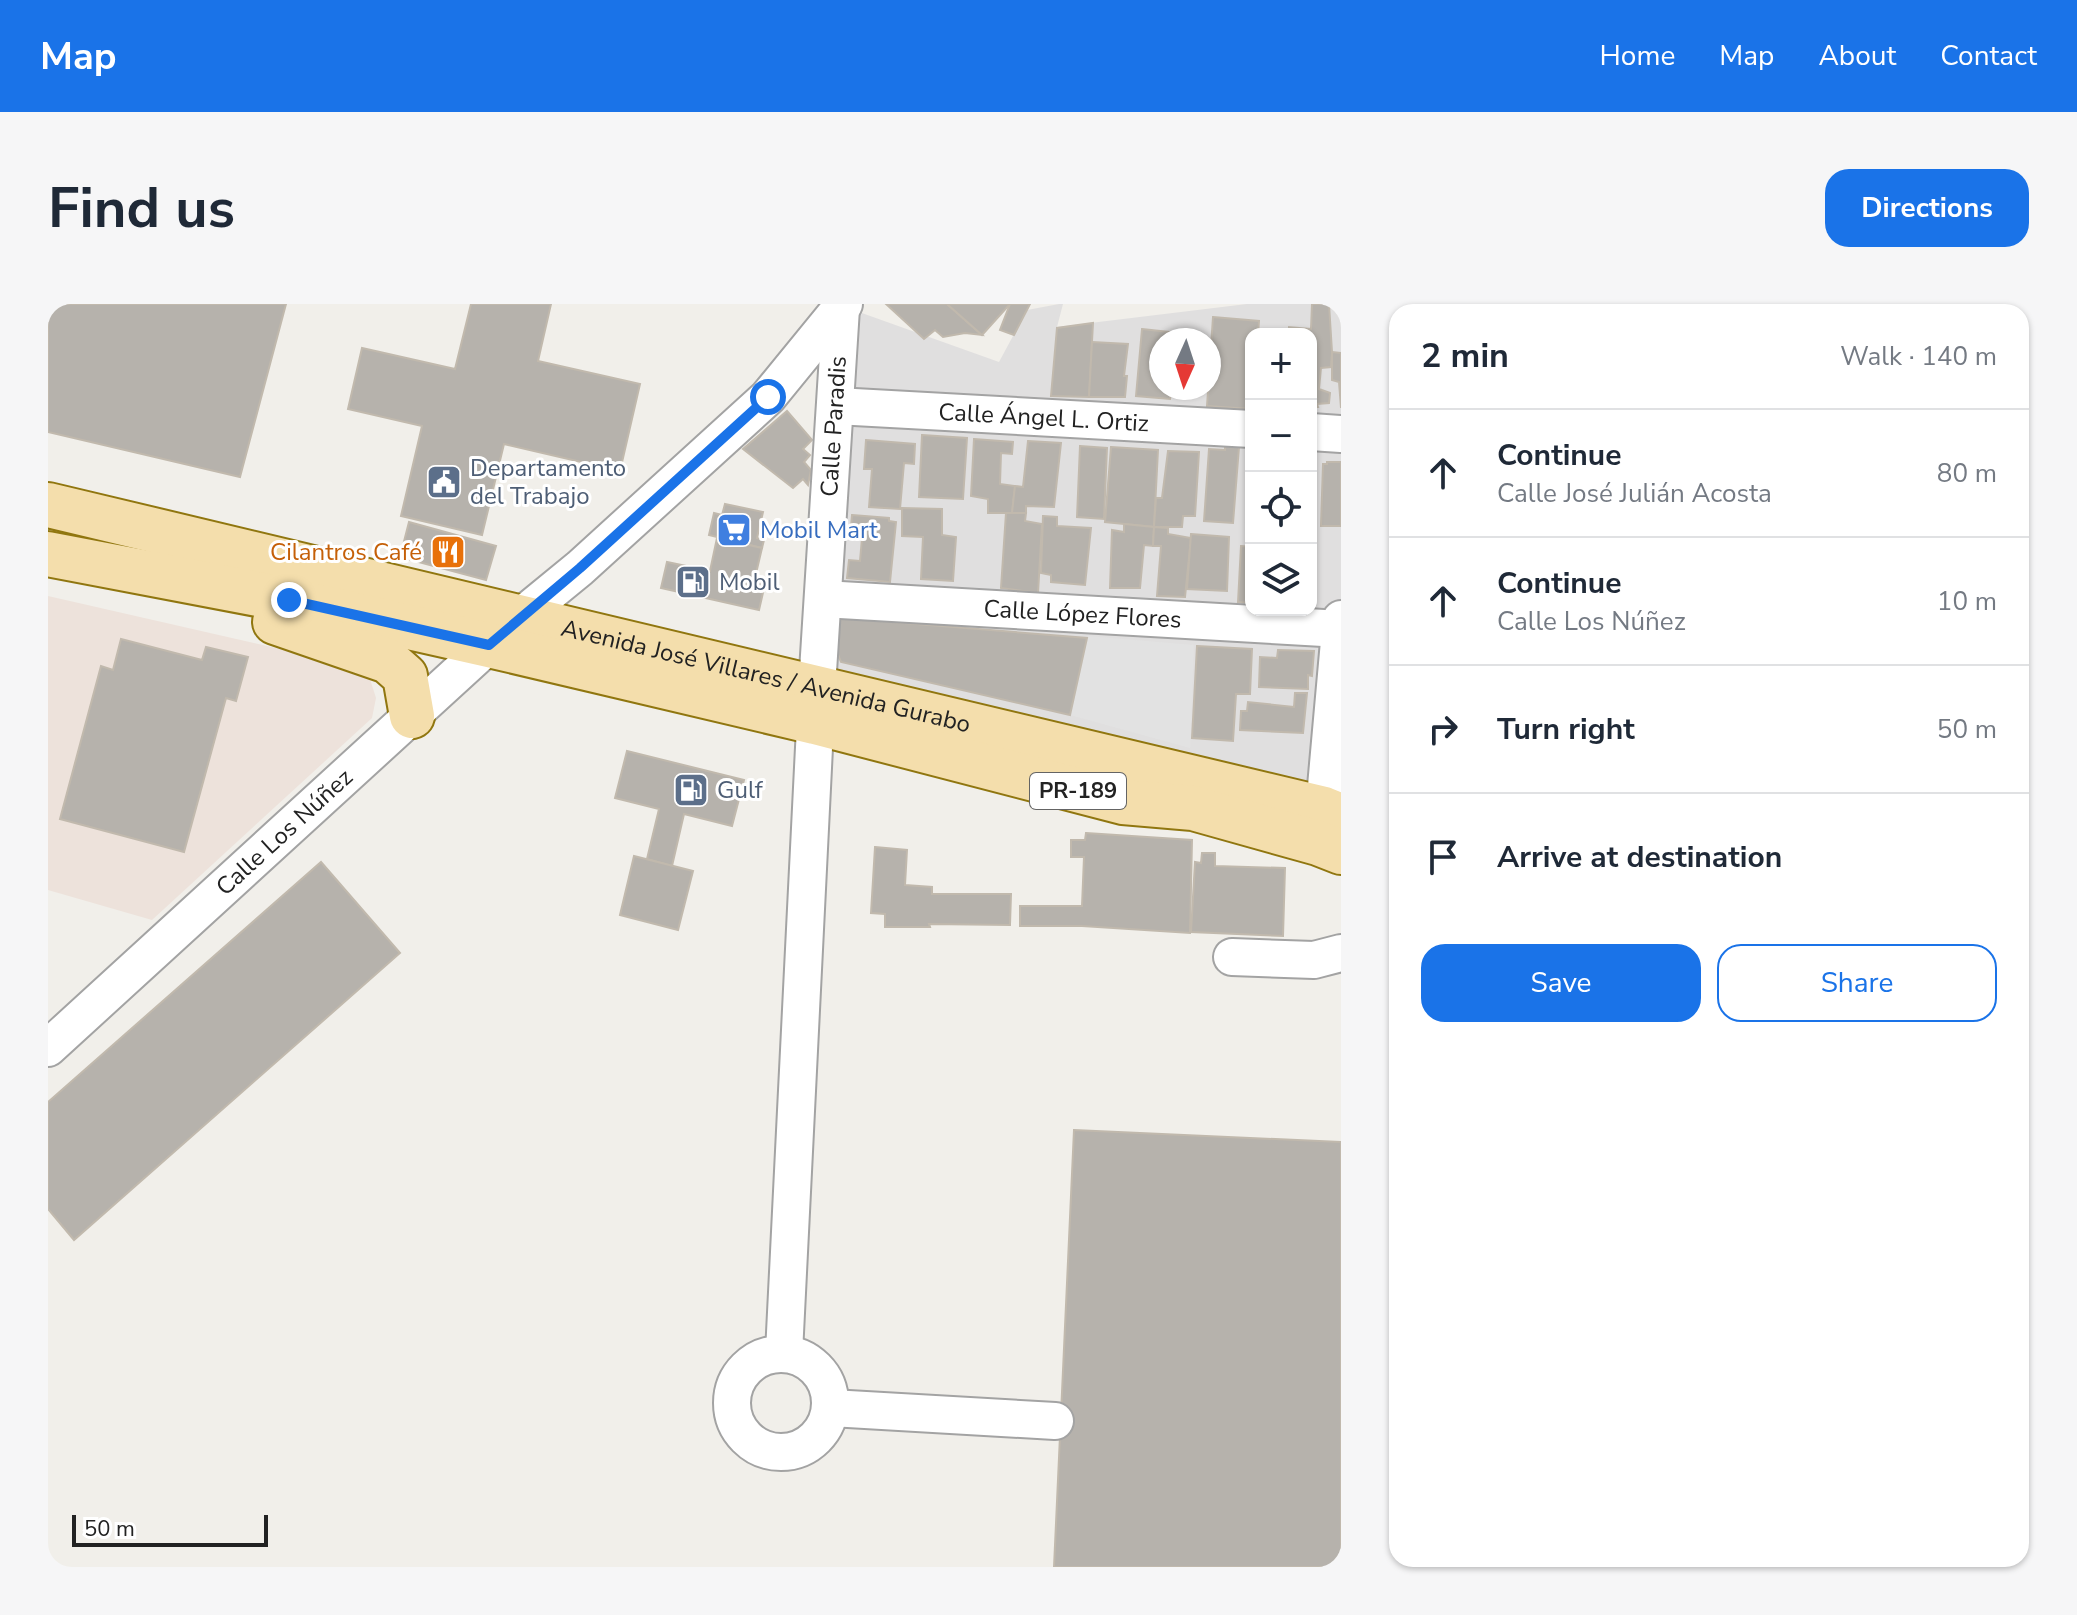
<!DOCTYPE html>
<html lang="en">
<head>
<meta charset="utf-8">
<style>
  body { margin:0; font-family:"Nunito Sans",sans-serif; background:#f6f6f7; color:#1f2937 }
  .controls { position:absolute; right:24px; top:24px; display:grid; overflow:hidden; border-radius:16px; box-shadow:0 2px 6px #0004 }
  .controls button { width:72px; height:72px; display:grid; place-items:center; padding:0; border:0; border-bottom:2px solid #e0e1e3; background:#fff; color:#1f2937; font:40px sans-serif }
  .compass { position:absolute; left:1101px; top:24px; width:72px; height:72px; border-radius:50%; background:#fff; box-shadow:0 2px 6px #0004; rotate:183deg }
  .scale { position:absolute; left:24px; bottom:20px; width:196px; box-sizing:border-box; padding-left:8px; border:4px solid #222; border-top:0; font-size:22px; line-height:28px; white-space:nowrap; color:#222; -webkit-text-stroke:6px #fff; paint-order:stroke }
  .stop { position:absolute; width:24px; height:24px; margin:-18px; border:6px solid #1a73e8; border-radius:50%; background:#fff }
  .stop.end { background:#1a73e8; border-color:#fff; box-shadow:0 2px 8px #0008 }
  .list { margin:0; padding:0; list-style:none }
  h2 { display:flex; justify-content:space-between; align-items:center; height:104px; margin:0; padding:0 32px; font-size:34px }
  h2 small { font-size:26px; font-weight:400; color:#747a83 }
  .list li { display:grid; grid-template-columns:52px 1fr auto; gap:24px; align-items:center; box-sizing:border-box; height:128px; padding:0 32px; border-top:2px solid #e0e1e3 }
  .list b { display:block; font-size:30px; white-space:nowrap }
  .list p { margin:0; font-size:26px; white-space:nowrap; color:#747a83 }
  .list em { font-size:26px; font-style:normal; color:#747a83 }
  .actions { display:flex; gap:16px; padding:24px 32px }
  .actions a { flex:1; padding:18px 0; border:2px solid #1a73e8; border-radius:24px; text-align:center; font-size:28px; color:#1a73e8 }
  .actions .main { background:#1a73e8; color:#fff }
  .icon { flex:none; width:44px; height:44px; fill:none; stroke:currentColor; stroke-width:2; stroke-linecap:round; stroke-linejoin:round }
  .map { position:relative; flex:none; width:1293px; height:1263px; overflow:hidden; border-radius:24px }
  header { display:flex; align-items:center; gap:48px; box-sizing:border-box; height:112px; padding:0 40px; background:#1a73e8; color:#fff }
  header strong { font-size:38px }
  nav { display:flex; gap:44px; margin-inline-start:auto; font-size:28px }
  .intro { display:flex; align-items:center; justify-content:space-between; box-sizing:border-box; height:192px; padding:0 48px }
  h1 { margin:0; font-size:56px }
  .button { padding:20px 36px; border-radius:24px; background:#1a73e8; color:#fff; font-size:28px; font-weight:700 }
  main { display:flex; gap:48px; padding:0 48px }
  aside { flex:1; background:#fff; border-radius:24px; box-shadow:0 2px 6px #0004 }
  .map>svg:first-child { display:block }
  .residential { fill:#e0dfdf; fill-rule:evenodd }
  .military { fill:#ede2db }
  .parking { fill:#e2e2e2 }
  .building { fill:#b6b2ac; stroke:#c1b9ad; stroke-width:2 }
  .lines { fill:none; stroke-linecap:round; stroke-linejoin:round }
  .minor-casing { stroke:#a3a3a3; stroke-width:40 }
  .major-casing { stroke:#90760f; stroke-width:48 }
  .minor { stroke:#fff; stroke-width:36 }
  .major { stroke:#f4deac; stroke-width:44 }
  .route { stroke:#1a73e8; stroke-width:10 }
  .labels { text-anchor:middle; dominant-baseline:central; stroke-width:6; stroke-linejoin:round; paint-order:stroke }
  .shield { fill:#fff; stroke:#646464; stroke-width:2 }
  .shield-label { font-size:22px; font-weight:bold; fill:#222 }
  .street-label { font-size:24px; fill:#222; stroke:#fff }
  .service-label { font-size:24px; fill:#4e5e75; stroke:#fff; text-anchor:start }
  .shop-label { font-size:24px; fill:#366cbe; stroke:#fff; text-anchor:start }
  .food-label { font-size:24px; fill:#c56008; stroke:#fff; text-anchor:end }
</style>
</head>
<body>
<header>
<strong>Map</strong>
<nav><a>Home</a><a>Map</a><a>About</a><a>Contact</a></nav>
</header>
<div class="intro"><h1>Find us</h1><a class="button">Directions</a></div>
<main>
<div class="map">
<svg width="1293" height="1263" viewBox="0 0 1293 1263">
  <rect width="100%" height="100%" fill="#f1efea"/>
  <path class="residential" d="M1011,0H1015L1009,23L1199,0H1293V525L763,386L811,8L951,58L979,6ZM1203,30H1263V306H1203ZM1113,36H1161V84H1113Z"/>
  <path class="military" d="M0,292L306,362L322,375L328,394L324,414L104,616L0,586Z"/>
  <path class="parking" d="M1040,332L1146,341L1142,444L1022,411Z"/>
  <g class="building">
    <path d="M0,0H238L192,173L0,128Z"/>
    <path d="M423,0H503L490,57L592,80L572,167L456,140L434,231L353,212L374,122L300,105L314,44L407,65Z"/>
    <path d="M838,0H899L934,31L917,29L895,33L887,26L876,35Z"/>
    <path d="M899,0H962L934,31Z"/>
    <path d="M962,0H982L966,31L952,26Z"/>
    <path d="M1264,0H1281L1284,48L1283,63L1273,64L1271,85L1282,89L1281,99L1269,100L1270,103H1263V30H1241V23L1263,25Z"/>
    <path d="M1165,13L1211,17L1210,30H1203V105L1159,102Z"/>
    <path d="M1045,19L1041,93L1003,92L1009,24Z"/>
    <path d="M1094,25L1130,29V36H1113V84H1124L1122,95L1088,92Z"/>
    <path d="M1044,38L1080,40L1076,72H1079L1077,93H1041Z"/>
    <path d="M1284,48L1293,49V104L1291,78L1284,76Z"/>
    <path d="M739,107L764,136L755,145L762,151L756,158L763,166L760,181L755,175L745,184L695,145Z"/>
    <path d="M874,131L919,134L915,195L871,193Z"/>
    <path d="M926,135L965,138L964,150L953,149L952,180L967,182L964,209H940V195L923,192Z"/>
    <path d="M818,136L867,140L866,160L856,159L852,205L821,203L824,165H816Z"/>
    <path d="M980,137L1013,139L1006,203L978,202V209H964L967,182L975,183Z"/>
    <path d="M1032,142L1059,144L1056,215L1029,213Z"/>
    <path d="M1177,142L1191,143L1185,219L1156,217L1161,145L1177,146Z"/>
    <path d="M1063,143L1110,146L1106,223L1057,218Z"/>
    <path d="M1120,147L1151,148L1147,212H1135L1134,223H1106L1108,194H1114Z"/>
    <path d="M1201,157H1203V218H1198Z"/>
    <path d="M1279,158H1293V222H1273L1275,160H1279Z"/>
    <path d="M677,200L715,208L709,234L716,236L714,244L661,231L666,209L674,211Z"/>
    <path d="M854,204L894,205V231L908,233L905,277L873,275L875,233L854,232Z"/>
    <path d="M958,209H978L977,217L994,220L990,289L953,284Z"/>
    <path d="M804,211L841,214V217L848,218L842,278L799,274L801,256L812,257L814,234L802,233Z"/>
    <path d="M995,212L1009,213V222L1043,224L1037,281L1003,278V271L993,269Z"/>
    <path d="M361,218L448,242L438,276L352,253Z"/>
    <path d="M1076,220L1106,223L1105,242L1096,241L1092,284H1062L1064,226L1076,228Z"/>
    <path d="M1106,223L1120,224V230L1143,234L1137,293L1109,292L1113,242H1105Z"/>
    <path d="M1143,230L1181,233L1179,287L1139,285Z"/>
    <path d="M669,234L714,244L706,278L717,280L711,306L613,284L619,258L662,267Z"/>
    <path d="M1193,242L1203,243V299L1190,298Z"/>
    <path d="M795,314L1039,334L1022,411L793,358L788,346L791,316Z"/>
    <path d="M73,335L154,356L158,343L200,353L188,397L178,394L136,548L12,515L53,362L65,366Z"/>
    <path d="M1149,342L1204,345L1202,390H1188L1185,437L1144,434Z"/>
    <path d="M1230,346L1266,347L1264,372L1260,371V385L1211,383L1212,353L1229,354Z"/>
    <path d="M1247,389H1259L1255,429L1192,426L1193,407H1199L1200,398L1246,403Z"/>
    <path d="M579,447L696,476L684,522L636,510L624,562L599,555L611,505L567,494Z"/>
    <path d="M1038,529L1144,536L1142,629L1034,622H972V602H1034L1036,553H1023V536H1037Z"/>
    <path d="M827,543L859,546L857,581L884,583V590H963L962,621L881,620L882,623H837V610L823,609Z"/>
    <path d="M1154,549H1167V562L1237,564L1235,632L1143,628L1147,558L1153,559Z"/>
    <path d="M586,552L645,567L630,626L572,611Z"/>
    <path d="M273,558L352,649L26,936L0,905V798Z"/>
    <path d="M1026,826L1293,838V1263H1006Z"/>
  </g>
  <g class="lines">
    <g class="minor-casing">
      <g id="minor">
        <path id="s1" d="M788,102L1203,125"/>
        <path d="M1263,128L1293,130"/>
        <path id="s2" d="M775,295L1293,325"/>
        <path d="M1276,505L1293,315"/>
        <path d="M1184,653L1266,656L1293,649"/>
        <path id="s3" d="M0,744L466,318L532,264L720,93L796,0"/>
        <path id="s4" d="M736,1049L769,383L793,4"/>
        <circle cx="733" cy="1099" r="49"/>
        <path d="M783,1104L1007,1117"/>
      </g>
    </g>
    <g class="major-casing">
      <g id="major">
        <path id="s5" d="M0,201L1276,505L1293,512"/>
        <path d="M0,250L241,296L441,341L767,418L1075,498L1145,504L1270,539L1293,548"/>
        <path d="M227,318L340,357L357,372L364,412"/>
      </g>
    </g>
    <use href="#minor" class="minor"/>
    <use href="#major" class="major"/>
  </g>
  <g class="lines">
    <path class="route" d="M241,296L441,341L532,264L720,93"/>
  </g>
  <defs>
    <g id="civic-square" transform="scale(1.8)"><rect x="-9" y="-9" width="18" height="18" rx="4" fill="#5c6f8a" stroke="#fff"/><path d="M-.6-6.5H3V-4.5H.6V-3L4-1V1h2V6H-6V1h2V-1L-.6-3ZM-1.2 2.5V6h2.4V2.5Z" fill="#fff"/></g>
    <g id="supermarket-square" transform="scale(1.8)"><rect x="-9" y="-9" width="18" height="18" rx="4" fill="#3f7fe0" stroke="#fff"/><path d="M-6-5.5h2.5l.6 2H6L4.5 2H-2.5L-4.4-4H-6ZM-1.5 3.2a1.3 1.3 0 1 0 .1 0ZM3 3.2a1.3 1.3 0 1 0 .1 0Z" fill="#fff"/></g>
    <g id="restaurant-square" transform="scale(1.8)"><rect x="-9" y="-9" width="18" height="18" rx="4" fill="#e8710a" stroke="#fff"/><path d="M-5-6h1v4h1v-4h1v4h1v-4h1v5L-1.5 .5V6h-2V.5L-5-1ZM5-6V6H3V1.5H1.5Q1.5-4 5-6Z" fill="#fff"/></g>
    <g id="fuel-square" transform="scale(1.8)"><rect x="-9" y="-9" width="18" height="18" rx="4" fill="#5c6f8a" stroke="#fff"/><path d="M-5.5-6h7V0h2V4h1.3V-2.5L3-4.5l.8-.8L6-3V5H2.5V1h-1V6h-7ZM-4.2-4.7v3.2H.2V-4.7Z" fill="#fff"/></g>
  </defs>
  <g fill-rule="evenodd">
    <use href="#civic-square" x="396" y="178"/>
    <use href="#supermarket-square" x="686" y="226"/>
    <use href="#restaurant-square" x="400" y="248"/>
    <use href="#fuel-square" x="645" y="278"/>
    <use href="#fuel-square" x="643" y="486"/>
  </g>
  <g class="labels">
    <rect class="shield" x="982" y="469" width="96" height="36" rx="6"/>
    <g class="shield-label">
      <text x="1030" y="487">PR-189</text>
    </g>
    <g class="street-label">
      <text stroke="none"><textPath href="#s1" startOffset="208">Calle Ángel L. Ortiz</textPath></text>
      <text stroke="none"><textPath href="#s4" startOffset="928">Calle Paradis</textPath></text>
      <text stroke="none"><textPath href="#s2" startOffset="260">Calle López Flores</textPath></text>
      <text stroke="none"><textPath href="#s5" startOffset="738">Avenida José Villares / Avenida Gurabo</textPath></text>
      <text stroke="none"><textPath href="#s3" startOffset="320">Calle Los Núñez</textPath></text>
    </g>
    <g class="service-label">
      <text x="422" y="164">Departamento<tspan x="422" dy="28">del Trabajo</tspan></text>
      <text x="671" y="278">Mobil</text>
      <text x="669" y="486">Gulf</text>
    </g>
    <g class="shop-label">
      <text x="712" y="226">Mobil Mart</text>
    </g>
    <g class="food-label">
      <text x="374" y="248">Cilantros Café</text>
    </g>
  </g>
</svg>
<div class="controls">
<button>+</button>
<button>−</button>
<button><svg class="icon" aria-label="locate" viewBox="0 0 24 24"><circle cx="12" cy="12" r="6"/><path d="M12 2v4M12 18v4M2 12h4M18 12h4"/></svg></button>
<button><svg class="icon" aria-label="layers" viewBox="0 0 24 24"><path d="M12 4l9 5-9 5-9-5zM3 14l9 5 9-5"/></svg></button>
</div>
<svg class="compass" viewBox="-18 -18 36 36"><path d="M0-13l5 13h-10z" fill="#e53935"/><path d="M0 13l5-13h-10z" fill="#747a83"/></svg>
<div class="scale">50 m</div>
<div class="stop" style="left:720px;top:93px"></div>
<div class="stop end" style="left:241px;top:296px"></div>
</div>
<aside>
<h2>2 min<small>Walk · 140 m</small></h2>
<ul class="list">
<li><svg class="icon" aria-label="ahead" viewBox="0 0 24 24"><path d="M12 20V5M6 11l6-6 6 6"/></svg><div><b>Continue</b><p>Calle José Julián Acosta</p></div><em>80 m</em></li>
<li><svg class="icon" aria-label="ahead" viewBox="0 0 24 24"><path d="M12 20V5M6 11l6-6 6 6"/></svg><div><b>Continue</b><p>Calle Los Núñez</p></div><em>10 m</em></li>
<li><svg class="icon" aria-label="right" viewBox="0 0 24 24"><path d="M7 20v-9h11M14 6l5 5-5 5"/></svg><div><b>Turn right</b></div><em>50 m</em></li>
<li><svg class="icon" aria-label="arrive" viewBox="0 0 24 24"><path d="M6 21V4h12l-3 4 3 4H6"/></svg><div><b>Arrive at destination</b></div></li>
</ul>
<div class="actions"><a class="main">Save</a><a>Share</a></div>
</aside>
</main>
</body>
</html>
